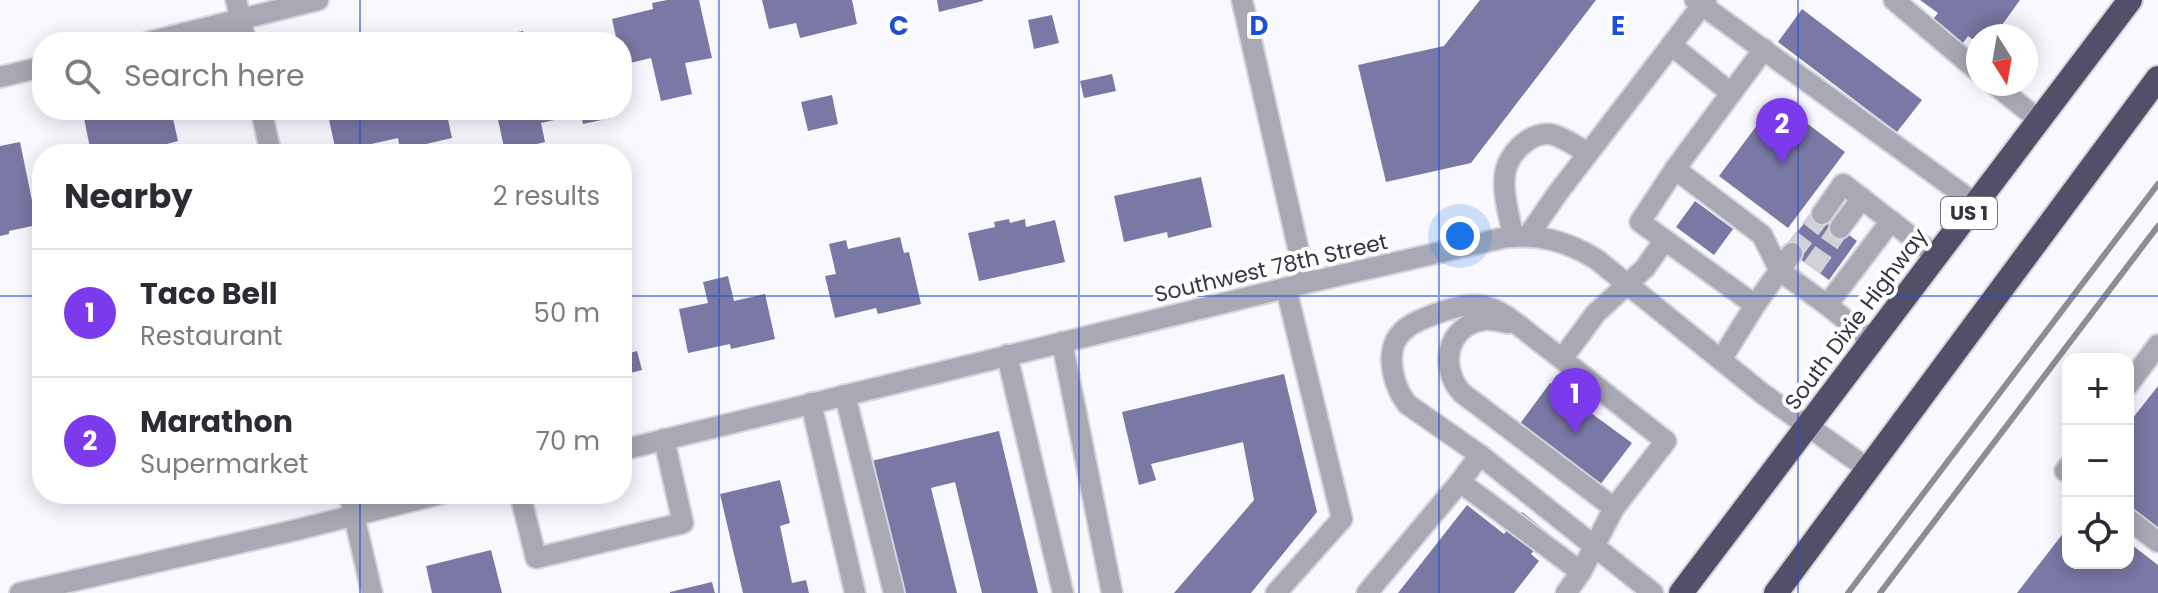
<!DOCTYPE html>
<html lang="en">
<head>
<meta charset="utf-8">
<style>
  body { margin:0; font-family:Poppins,sans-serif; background:#f2f2f3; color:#2b2b33 }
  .controls { position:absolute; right:24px; bottom:24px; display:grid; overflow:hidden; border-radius:16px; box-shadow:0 4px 20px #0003 }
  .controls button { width:72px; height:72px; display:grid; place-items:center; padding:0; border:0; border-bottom:2px solid #e1e1e2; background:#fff; color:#2b2b33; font:40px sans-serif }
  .compass { position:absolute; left:1966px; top:24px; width:72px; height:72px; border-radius:50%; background:#fff; box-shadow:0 4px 20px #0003; rotate:169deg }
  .you { position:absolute; left:1460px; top:236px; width:28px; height:28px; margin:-20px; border:6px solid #fff; border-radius:50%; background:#1a73e8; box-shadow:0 0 0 12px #1a73e833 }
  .badge { display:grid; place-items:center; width:52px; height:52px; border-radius:50%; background:#7c3aed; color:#fff; font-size:26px; font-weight:700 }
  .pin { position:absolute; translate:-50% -66px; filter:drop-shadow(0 2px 4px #0008) }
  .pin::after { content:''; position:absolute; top:42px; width:28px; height:24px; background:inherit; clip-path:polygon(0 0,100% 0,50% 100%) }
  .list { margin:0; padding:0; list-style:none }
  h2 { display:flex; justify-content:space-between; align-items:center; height:104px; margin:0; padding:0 32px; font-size:34px }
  h2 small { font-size:26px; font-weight:400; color:#7c7c81 }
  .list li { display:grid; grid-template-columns:52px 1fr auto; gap:24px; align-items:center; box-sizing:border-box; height:128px; padding:0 32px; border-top:2px solid #e1e1e2 }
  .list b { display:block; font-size:30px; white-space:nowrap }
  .list p { margin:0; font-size:26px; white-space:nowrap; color:#7c7c81 }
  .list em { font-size:26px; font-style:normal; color:#7c7c81 }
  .icon { flex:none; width:44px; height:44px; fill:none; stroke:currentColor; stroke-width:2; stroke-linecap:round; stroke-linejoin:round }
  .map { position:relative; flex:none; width:2158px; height:593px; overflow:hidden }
  .search { position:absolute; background:#fff; box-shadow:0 4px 20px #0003; left:32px; top:32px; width:600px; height:88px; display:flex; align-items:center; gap:20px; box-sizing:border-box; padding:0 28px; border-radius:32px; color:#7c7c81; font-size:30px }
  .panel { position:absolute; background:#fff; box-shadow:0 4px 20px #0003; left:32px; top:144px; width:600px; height:360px; border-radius:32px }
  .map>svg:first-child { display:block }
  .building { fill:#7a78a5 }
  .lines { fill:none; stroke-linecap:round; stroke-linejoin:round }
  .minor-tunnel { stroke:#d1d1d8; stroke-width:20; stroke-dasharray:20 10; stroke-linecap:butt }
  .minor-casing { stroke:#d5d5dc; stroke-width:24 }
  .highway-casing { stroke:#d5d5dc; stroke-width:28 }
  .minor { stroke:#a9a9b5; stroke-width:20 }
  .highway { stroke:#515068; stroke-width:24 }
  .rail { stroke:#8d8d95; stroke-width:6 }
  .grid { fill:none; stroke:#1d4ed8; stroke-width:2; stroke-opacity:0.55 }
  .labels { text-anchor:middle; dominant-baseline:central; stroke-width:8; stroke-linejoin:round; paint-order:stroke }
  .shield { fill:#fff; stroke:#72727a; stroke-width:2 }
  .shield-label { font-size:20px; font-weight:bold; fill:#363641 }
  .street-label { font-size:22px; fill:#363641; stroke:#fff }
  .grid-label { font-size:26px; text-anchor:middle; font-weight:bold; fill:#1d4ed8; stroke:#fff; stroke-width:8; stroke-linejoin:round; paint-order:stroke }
</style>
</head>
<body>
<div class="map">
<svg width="2158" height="593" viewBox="0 0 2158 593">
  <rect width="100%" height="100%" fill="#f8f8fe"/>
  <g class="building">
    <path d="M667,0H699L712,58L685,63L692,94L661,101L651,58L622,65V42H617L612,19L653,9L652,3Z"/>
    <path d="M762,0H852L857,24L800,38L796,23L769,29Z"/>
    <path d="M937,0H983V1L939,12Z"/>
    <path d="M1480,0H1596L1471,163L1386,182L1358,65L1444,46Z"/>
    <path d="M1920,0H2020L1994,36H1978V43L1968,36L1961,46L1930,23L1938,13Z"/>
    <path d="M1802,9L1922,100L1897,132L1778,42Z"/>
    <path d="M1052,15L1059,43L1034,49L1028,20Z"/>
    <path d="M523,31L526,42H490L489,38Z"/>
    <path d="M1112,74L1116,91L1084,98L1080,81Z"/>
    <path d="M832,95L838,124L808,131L801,102Z"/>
    <path d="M1776,100L1845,152L1788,228L1719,176Z"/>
    <path d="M121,110H171L178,141L163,145L164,152L174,150L175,154H71L90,148L84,118Z"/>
    <path d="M327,110H446L452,138L400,150L398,138L336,152Z"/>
    <path d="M496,110H609L611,118L583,124L581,114L541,123L545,142L505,152Z"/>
    <path d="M20,142L37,225L9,231V234L0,236V146Z"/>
    <path d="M1201,177L1212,227L1168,238L1167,232L1124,242L1114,196Z"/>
    <path d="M1695,201L1733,229L1714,255L1676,227Z"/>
    <path d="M1815,209L1857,241L1829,280L1785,248Z"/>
    <path d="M1009,219L1010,223L1025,219L1026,227L1055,220L1065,262L979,281L968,233L995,227L994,222Z"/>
    <path d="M900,237L904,253L909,252L921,304L878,314L876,308L835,318L825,276L836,274L829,244L846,240L848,249Z"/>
    <path d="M728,276L734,301L765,294L775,339L731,349L730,344L688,353L679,309L708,303L703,282Z"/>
    <path d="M637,351L642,370L622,375V355Z"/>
    <path d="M1284,374L1317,512L1251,593H1174L1254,500L1243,442L1151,464L1156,480L1139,485L1122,412Z"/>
    <path d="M1550,383L1632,443L1600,485L1519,425Z"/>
    <path d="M2158,386V534L2128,511V424Z"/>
    <path d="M999,431L1038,593H982L955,482L931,488L957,593H903L871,461Z"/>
    <path d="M780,480L790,523L780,526L792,583L806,580L809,593H743L720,494Z"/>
    <path d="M1467,505L1504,534L1522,512L1548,533L1531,554L1539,561L1514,593H1398Z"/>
    <path d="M2068,527V563H2128V542L2158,565V593H2017Z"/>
    <path d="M491,550L502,593H432L426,566Z"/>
    <path d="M712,582L715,593H670V592Z"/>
  </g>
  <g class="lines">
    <g class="minor-tunnel">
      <path d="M1792,253L1822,214"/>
      <path d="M1812,268L1840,228"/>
    </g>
    <g class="minor-casing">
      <g id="minor">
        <path d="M236,0L246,42"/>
        <path d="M1242,0L1306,283"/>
        <path d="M1695,0L1976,204"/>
        <path d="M1894,0L1978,71"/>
        <path d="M149,42L318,0"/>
        <path d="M1671,45L1731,93"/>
        <path d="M0,77L42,67"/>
        <path d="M1994,84L2039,120"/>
        <path d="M261,110L271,154"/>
        <path d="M1675,169L1762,235L1780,271L1827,305"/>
        <path d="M1822,214L1843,184L1936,256"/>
        <path d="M1840,228L1862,198"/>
        <path d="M1528,236L1557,194L1706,0"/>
        <path d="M1513,237C1510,217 1502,194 1505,174C1508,153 1532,129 1554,135C1566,139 1577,147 1588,153"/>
        <path d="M1755,305L1640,222L1675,169L1764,49"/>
        <path d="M1509,323C1501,322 1492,319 1484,320C1446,326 1439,368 1462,393L1614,508"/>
        <path d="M1872,341L1827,305L1891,221"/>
        <path d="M1062,342L1112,593"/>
        <path d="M1007,355L1063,593"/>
        <path d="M1562,359L1596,313L1645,268L1664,241"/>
        <path d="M1721,360L1755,305L1792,253"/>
        <path d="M2128,385L2158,345"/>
        <path d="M845,395L894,593"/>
        <path d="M811,403L855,593"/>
        <path d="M622,450L1306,283L1507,237C1541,234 1568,242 1596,259L1763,394L1868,469"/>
        <path d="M1480,455L1407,404C1395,388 1386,360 1396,340C1403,327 1417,321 1430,316C1448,309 1471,301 1490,308C1508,314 1525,331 1540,342C1583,375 1624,409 1666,441L1614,508L1581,572L1566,593"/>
        <path d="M2068,467L2065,471L2068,473"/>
        <path d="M1460,482L1581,572"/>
        <path d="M349,494L372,593"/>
        <path d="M520,494L536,558L683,523L664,439"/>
        <path d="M2128,519L2158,542"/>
        <path d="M20,593L296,530L440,494"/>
        <path d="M1276,593L1342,519L1286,288"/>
        <path d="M1367,593L1460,482L1480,455L1653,593"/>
      </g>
    </g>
    <g class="highway-casing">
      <g id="highway">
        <path d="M1681,593L2130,0"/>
        <path d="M1776,593L2158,78"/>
      </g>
    </g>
    <use href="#minor" class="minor"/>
    <use href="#highway" class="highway"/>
    <g class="rail">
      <path d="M1848,593L2158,184"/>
      <path d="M1880,593L2158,226"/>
    </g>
  </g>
  <path class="grid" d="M360,0V42M719,0V593M1079,0V593M1439,0V593M1798,0V593M360,110V154M0,296H42M622,296H2158M360,494V593"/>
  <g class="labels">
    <rect class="shield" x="1941" y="197" width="56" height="32" rx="6"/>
    <g class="shield-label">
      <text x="1969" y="213">US 1</text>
    </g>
    <g class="street-label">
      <text transform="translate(1271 268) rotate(-13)">Southwest 78th Street</text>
      <text transform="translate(1856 319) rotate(-53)">South Dixie Highway</text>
    </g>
  </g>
  <g class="grid-label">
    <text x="899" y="35">C</text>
    <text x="1259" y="35">D</text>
    <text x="1618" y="35">E</text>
  </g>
</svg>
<div class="controls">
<button>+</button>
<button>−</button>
<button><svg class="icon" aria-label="locate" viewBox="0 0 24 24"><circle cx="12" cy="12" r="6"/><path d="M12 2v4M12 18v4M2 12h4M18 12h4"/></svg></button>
</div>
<svg class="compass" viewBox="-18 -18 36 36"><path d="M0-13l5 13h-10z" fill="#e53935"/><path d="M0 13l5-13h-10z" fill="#7c7c81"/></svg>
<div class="you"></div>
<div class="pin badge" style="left:1575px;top:434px">1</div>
<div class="pin badge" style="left:1782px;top:164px">2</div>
<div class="search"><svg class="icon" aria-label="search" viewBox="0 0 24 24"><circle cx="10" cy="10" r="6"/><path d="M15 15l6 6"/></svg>Search here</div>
<section class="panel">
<h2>Nearby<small>2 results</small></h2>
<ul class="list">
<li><span class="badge">1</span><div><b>Taco Bell</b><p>Restaurant</p></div><em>50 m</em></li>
<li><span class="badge">2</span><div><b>Marathon</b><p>Supermarket</p></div><em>70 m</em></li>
</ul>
</section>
</div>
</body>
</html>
